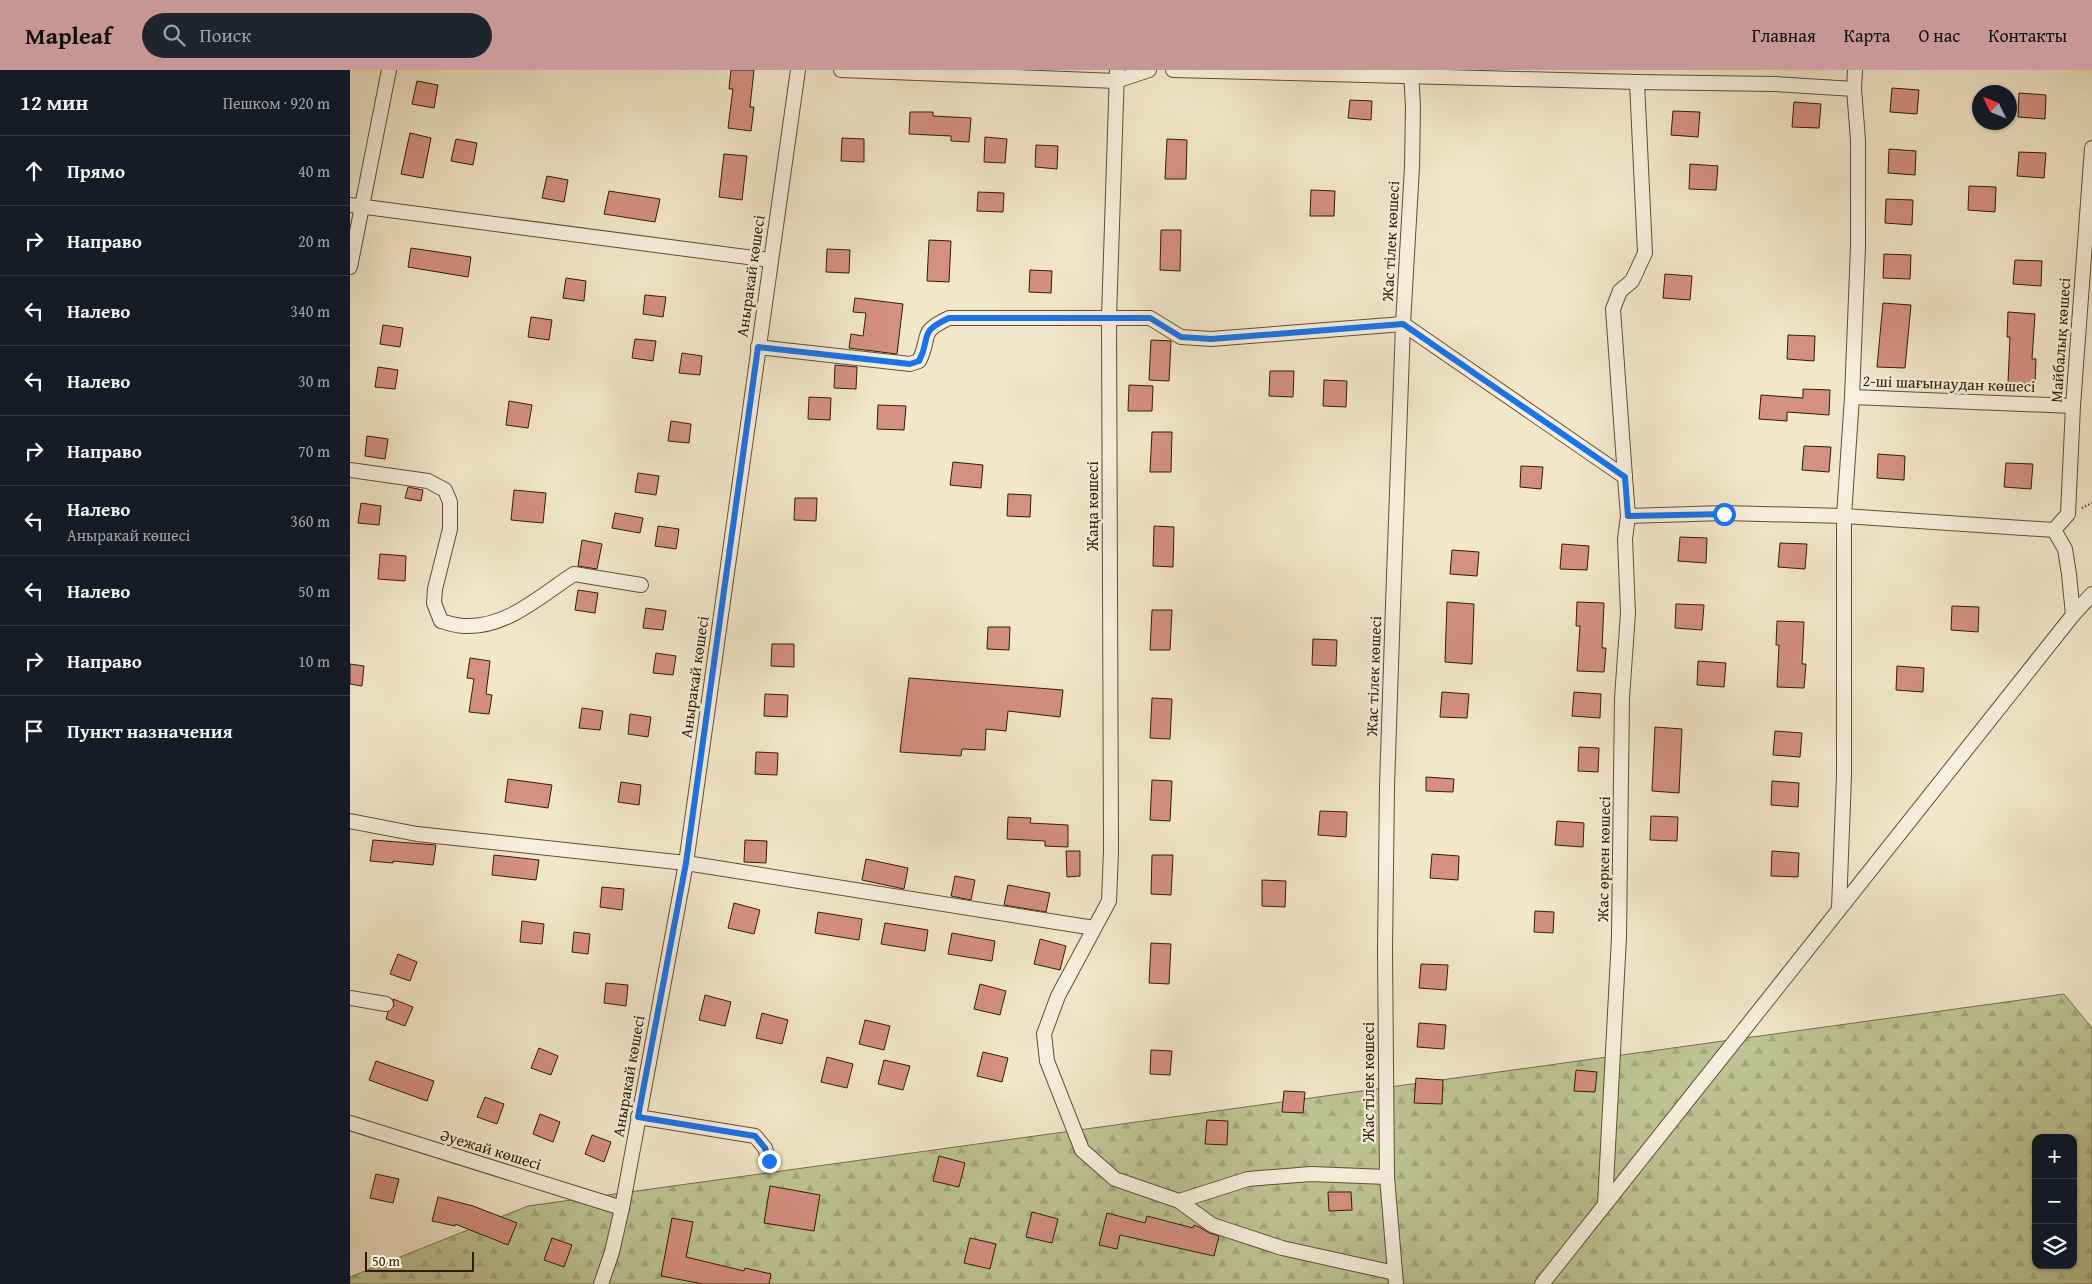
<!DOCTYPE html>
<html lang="ru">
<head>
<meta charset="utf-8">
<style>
  body { margin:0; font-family:"Gentium Book Plus",serif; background:#20242c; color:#f1f3f6 }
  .controls { position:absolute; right:15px; bottom:15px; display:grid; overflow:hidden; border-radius:10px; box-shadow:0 1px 4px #0004 }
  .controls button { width:45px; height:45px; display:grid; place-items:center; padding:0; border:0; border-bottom:1px solid #363941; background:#171b24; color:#f1f3f6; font:25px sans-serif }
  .compass { position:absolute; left:1622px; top:15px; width:45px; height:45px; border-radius:50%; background:#171b24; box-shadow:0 1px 4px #0004; rotate:313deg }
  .scale { position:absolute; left:15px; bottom:12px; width:109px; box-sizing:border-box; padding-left:5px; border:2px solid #301c02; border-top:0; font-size:14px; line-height:18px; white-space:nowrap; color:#301c02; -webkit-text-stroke:4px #f7efdd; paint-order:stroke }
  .stop { position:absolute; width:15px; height:15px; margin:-11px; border:4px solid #1a73e8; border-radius:50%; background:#fff }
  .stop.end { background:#1a73e8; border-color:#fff; box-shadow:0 1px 5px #0008 }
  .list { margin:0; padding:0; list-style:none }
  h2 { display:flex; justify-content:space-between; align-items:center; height:65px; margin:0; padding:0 20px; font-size:21px }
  h2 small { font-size:16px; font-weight:400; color:#9ea1a6 }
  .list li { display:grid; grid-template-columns:32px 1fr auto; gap:15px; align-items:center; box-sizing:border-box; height:70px; padding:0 20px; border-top:1px solid #363941 }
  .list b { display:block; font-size:19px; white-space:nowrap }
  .list p { margin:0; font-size:16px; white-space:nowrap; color:#9ea1a6 }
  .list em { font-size:16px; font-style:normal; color:#9ea1a6 }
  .icon { flex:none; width:28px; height:28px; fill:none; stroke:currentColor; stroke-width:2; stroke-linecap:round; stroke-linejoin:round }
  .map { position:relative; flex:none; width:1742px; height:1214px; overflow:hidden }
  header { display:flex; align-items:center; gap:30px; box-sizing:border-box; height:70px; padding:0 25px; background:#c59692; color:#111 }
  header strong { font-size:24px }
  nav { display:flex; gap:28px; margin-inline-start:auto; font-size:18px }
  .search { width:350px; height:45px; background:#20242c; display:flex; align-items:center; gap:12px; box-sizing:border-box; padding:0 18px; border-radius:28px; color:#9ea1a6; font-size:19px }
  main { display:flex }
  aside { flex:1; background:#171b24 }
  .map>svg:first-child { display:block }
  .forest { fill:url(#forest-firs); stroke:#77704b; fill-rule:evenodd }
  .building { fill:#d49082; stroke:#301c02 }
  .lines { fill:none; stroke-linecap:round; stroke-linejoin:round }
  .minor-casing { stroke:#604f34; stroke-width:16 }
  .path { stroke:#301c02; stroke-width:2.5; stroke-dasharray:1 2.5; stroke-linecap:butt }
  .minor { stroke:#f7efdd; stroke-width:14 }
  .route { stroke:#1a73e8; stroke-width:6 }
  .labels { text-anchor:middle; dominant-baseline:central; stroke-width:4.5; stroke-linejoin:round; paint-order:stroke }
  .street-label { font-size:16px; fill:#301c02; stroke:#f7efdd }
</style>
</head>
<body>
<header>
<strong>Mapleaf</strong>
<div class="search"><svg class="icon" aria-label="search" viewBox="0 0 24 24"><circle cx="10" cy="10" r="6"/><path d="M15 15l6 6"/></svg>Поиск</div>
<nav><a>Главная</a><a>Карта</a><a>О нас</a><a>Контакты</a></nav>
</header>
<main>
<aside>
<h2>12 мин<small>Пешком · 920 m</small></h2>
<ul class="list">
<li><svg class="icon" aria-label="ahead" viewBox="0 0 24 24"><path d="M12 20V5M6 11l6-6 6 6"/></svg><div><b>Прямо</b></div><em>40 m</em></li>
<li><svg class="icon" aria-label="right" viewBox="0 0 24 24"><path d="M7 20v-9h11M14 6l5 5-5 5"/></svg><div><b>Направо</b></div><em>20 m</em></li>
<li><svg class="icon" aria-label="left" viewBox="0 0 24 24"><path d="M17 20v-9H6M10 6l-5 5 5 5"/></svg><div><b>Налево</b></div><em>340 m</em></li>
<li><svg class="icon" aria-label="left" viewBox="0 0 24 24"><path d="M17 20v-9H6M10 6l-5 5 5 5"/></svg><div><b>Налево</b></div><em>30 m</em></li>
<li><svg class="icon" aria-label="right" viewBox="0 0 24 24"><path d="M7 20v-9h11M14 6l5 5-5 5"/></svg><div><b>Направо</b></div><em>70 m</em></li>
<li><svg class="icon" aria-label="left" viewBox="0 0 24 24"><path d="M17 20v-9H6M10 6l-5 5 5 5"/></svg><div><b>Налево</b><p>Аныракай көшесі</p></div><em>360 m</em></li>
<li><svg class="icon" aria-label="left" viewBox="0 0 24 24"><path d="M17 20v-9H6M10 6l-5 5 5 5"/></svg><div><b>Налево</b></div><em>50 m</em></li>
<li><svg class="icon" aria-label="right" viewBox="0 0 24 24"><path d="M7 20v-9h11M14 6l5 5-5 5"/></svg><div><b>Направо</b></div><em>10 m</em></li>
<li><svg class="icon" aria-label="arrive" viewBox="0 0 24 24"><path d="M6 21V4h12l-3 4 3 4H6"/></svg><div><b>Пункт назначения</b></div></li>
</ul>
</aside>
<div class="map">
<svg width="1742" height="1214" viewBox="0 0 1742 1214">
  <defs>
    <pattern id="forest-firs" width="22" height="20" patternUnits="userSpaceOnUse" patternTransform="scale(1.25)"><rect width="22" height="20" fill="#bec494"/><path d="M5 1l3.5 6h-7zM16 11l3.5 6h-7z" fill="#a4a87e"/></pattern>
  </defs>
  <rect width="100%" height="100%" fill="#f2e7ca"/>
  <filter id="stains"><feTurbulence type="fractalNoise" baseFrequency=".004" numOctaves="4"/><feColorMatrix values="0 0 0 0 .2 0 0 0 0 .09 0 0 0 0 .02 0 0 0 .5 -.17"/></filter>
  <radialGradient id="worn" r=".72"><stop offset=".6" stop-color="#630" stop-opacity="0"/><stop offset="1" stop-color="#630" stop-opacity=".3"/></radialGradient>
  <path class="forest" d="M1714,924L1742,958V1214H0V1207L178,1136ZM1686,1068H1723V1195H1686Z"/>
  <g class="building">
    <path d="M381,0H404L400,37H404L401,61L378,58L383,19H379Z"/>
    <path d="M67,11L88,15L84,38L62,34Z"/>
    <path d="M1542,18L1569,20L1567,44L1540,42Z"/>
    <path d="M1669,23L1696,25L1695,49L1668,47Z"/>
    <path d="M1000,30L1022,31L1021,50L998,48Z"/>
    <path d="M1444,32L1471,34L1469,58L1442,57Z"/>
    <path d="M1323,41L1350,42L1348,67L1321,65Z"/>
    <path d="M560,42H583V46L621,48L619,72L601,71V66L559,64Z"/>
    <path d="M60,63L81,68L73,108L51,104Z"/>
    <path d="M635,67L657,69L655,93L634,92Z"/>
    <path d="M492,68L514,69V92L491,91Z"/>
    <path d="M106,69L127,73L123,95L101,91Z"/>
    <path d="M817,69L837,70L836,109H815Z"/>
    <path d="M686,75L708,76L707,99L685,97Z"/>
    <path d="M1539,79L1566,81L1565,105L1538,103Z"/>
    <path d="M1669,82L1696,83L1694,108L1667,106Z"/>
    <path d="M374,84L397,86L392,130L369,127Z"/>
    <path d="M1340,94L1368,96L1366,120L1339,119Z"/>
    <path d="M197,106L218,110L214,132L192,128Z"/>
    <path d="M1619,116L1646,117L1645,142L1618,140Z"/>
    <path d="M961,120L985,121L984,146H960Z"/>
    <path d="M259,121L310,129L305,152L254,144Z"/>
    <path d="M628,122L654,123L653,142L627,141Z"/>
    <path d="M1536,129L1563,130L1562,155L1535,153Z"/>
    <path d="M811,160H831L830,201L810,200Z"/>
    <path d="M579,170L601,171L599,212L577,211Z"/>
    <path d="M61,178L121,187L118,207L58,197Z"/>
    <path d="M477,179L500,180L499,203L476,202Z"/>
    <path d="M1534,184L1561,185L1560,209L1533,208Z"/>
    <path d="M1665,190L1692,191L1691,216L1663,214Z"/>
    <path d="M680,200L702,201L701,223L679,222Z"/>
    <path d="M1315,204L1342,206L1340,230L1313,228Z"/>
    <path d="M216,208L236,211L234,231L213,228Z"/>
    <path d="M295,225L316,227L313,247L293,244Z"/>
    <path d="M505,228L553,234L547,284L499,278L501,264L513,266L516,243L503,242Z"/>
    <path d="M1533,233L1561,235L1555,298L1527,297Z"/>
    <path d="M1658,242L1685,244L1682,289H1686L1685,314L1658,312L1660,267H1657Z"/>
    <path d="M181,247L202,250L199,270L178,267Z"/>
    <path d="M33,255L53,258L50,277L30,274Z"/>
    <path d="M1438,265L1465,266L1464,291L1437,289Z"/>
    <path d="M285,269L306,271L303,291L282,288Z"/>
    <path d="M801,270L821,271L819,311L799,310Z"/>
    <path d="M332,283L352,286L350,305L329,303Z"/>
    <path d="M485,295L507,297L506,319L484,318Z"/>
    <path d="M28,297L48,300L45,319L25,317Z"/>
    <path d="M920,301H944L943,327L919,326Z"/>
    <path d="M974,310L997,311L996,337L973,336Z"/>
    <path d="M779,315L803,316L802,341H778Z"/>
    <path d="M1453,319L1480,320L1479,345L1437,342V351L1409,349L1411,325L1453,328Z"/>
    <path d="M459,327L481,328L480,350L458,349Z"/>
    <path d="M159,331L182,335L178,358L156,355Z"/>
    <path d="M528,335L556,336L554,360L527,359Z"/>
    <path d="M321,351L341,354L339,373L318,371Z"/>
    <path d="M802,362H822L821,402H800Z"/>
    <path d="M17,366L38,369L35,389L15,386Z"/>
    <path d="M1454,376L1481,377L1479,402L1452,400Z"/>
    <path d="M1528,384L1555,386L1554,410L1527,408Z"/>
    <path d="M603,392L633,395L631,418L600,415Z"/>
    <path d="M1656,393L1683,394L1681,419L1654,417Z"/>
    <path d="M1171,396L1193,397L1191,419L1170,417Z"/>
    <path d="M288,403L309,406L306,425L285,422Z"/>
    <path d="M58,417L73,420L71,431L55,428Z"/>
    <path d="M164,420L196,423L193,453L161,450Z"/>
    <path d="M658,424L681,425L680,447L657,446Z"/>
    <path d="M445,428H467L466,451L444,450Z"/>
    <path d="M11,433L31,436L29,455L8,453Z"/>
    <path d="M265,443L293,448L290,463L262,458Z"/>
    <path d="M308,456L329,459L326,479L305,476Z"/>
    <path d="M804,456L824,457L823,497L803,496Z"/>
    <path d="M1330,467L1357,468L1356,493L1328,491Z"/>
    <path d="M232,470L252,474L247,499L228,496Z"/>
    <path d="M1430,473L1457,474L1455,499L1428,497Z"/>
    <path d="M1212,474L1239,476L1237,500L1210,499Z"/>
    <path d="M1102,480L1129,482L1127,506L1100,504Z"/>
    <path d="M30,484L56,486L55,511L28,509Z"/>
    <path d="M228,520L248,523L245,543L225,540Z"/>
    <path d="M1097,532L1124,534L1122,594L1095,592Z"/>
    <path d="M1227,532L1254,533L1252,578H1256L1254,602L1227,601L1230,556H1226Z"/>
    <path d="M1326,534L1354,535L1352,560L1325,558Z"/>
    <path d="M1602,536L1629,537L1628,562L1601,560Z"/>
    <path d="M296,538L316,541L313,560L293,558Z"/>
    <path d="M802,540H822L820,580H800Z"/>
    <path d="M1427,551L1454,552L1452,594H1456L1454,618L1427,617L1429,575H1426Z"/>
    <path d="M638,557H660L659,580L637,579Z"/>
    <path d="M963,569L987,570L986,596L962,595Z"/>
    <path d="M422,574H444V597L421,596Z"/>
    <path d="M306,583L326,586L323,605L303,603Z"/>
    <path d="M120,588L140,591L136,624L142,625L139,644L119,642L124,609L117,608Z"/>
    <path d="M1348,591L1376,593L1374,617L1347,615Z"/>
    <path d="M0,594L14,596L12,616L0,614Z"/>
    <path d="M1547,596L1574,598L1573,622L1546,620Z"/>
    <path d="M559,608L713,620L710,647L658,641L656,661L636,659L635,680L612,679L611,686L550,682Z"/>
    <path d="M1092,622L1119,624L1117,648L1090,647Z"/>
    <path d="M1224,622L1251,624L1250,648L1222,646Z"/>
    <path d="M415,624L438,625L437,647L414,646Z"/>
    <path d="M802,628L822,629L820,669L800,668Z"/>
    <path d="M232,638L253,641L250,660L229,658Z"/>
    <path d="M280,644L301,647L298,667L278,664Z"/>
    <path d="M1305,657L1332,659L1329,723L1302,721Z"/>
    <path d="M1425,661L1452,663L1450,687L1423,685Z"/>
    <path d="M1229,677L1249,678L1248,702L1228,701Z"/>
    <path d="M406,682L428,683L427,705L405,704Z"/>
    <path d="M1076,707L1104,709L1103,722L1076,721Z"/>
    <path d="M158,709L202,715L198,738L155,732Z"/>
    <path d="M802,710L822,711L820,751L800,750Z"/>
    <path d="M1422,711L1449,713L1448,737L1421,735Z"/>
    <path d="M271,712L291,715L289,735L268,732Z"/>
    <path d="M970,741L997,742L996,767L968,765Z"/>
    <path d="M1301,746L1328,747L1327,771L1300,770Z"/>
    <path d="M658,747L681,748L680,753L718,755V777L695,776V771L657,769Z"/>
    <path d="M1207,751L1234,753L1233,777L1205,775Z"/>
    <path d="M23,770L86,775L83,795L43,791V793L20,791Z"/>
    <path d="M395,770L417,771L416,793L394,792Z"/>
    <path d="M716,781H730V806L717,807Z"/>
    <path d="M1422,781L1449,783L1448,807L1421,806Z"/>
    <path d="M1082,784L1109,786L1108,810L1080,808Z"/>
    <path d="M144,785L189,790L186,810L142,805Z"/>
    <path d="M802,785H823L821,825L801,824Z"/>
    <path d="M516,789L558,798L554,819L512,810Z"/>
    <path d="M605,806L625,810L621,830L601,826Z"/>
    <path d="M912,810L936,811L935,837L912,836Z"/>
    <path d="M658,815L700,823L696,842L654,835Z"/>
    <path d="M252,817L274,819L272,840L250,837Z"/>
    <path d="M384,833L410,840L404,864L378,858Z"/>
    <path d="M1185,841L1204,842L1203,863L1184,862Z"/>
    <path d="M468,842L512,849L509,870L465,863Z"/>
    <path d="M172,851L194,854L192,874L170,872Z"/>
    <path d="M535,853L578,860L575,881L531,874Z"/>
    <path d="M224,862L240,864L238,884L222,882Z"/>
    <path d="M602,863L645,871L642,891L598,884Z"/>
    <path d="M690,869L716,876L710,900L684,894Z"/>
    <path d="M801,873L821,874L819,914L799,913Z"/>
    <path d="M48,884L67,892L60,911L40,904Z"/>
    <path d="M1071,894L1098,895L1096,920L1069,918Z"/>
    <path d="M256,913L278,915L276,936L254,933Z"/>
    <path d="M630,914L656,921L650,945L624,939Z"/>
    <path d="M355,925L381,932L375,956L349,950Z"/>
    <path d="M43,929L63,937L55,956L36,949L38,942L44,936Z"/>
    <path d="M412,943L438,950L432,974L406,968Z"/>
    <path d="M515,950L540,956L534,980L509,974Z"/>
    <path d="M1069,953L1096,955L1094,979L1067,977Z"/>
    <path d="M189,978L208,986L201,1005L181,998Z"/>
    <path d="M801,980L822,981L820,1005L800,1004Z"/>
    <path d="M633,982L658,988L652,1012L627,1006Z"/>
    <path d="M477,987L503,994L497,1018L471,1012Z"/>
    <path d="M534,990L560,996L553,1020L528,1014Z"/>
    <path d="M26,991L84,1011L77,1031L19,1010Z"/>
    <path d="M1226,1000L1247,1002L1245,1022L1224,1021Z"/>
    <path d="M1066,1008L1093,1010L1092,1034L1064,1033Z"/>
    <path d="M934,1021L955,1022L953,1043L932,1042Z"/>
    <path d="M135,1027L154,1034L147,1054L127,1047Z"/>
    <path d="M190,1044L210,1052L203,1072L183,1064Z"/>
    <path d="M857,1050L878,1051L877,1075L855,1074Z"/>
    <path d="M242,1065L261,1072L254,1092L235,1084Z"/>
    <path d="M589,1086L615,1093L609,1117L583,1111Z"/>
    <path d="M26,1104L49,1109L43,1133L20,1128Z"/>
    <path d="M420,1116L470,1125L464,1161L414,1153Z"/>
    <path d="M978,1122H1001L1002,1140L979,1141Z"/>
    <path d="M88,1127L123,1136L167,1153L158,1175L105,1154V1156L82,1151Z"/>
    <path d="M682,1142L708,1149L702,1173L676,1167Z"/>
    <path d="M757,1143L795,1153L797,1146L843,1158L844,1155L849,1157L859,1163L869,1166L864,1186L770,1165L767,1179L749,1175Z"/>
    <path d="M322,1148L343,1152L336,1187L394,1201L395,1198L421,1204L419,1214H353L311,1206Z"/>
    <path d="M202,1168L222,1175L214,1197L194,1190Z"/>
    <path d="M620,1168L646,1174L640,1199L614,1193Z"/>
  </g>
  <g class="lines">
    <g class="minor-casing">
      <g id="minor">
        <path d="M491,0L766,11L799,0"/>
        <path d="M767,0L759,248L761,781L759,831L708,926L694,964L697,991L732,1080L765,1109L829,1131L862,1155L932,1178L1045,1203"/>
        <path d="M823,0L1287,12L1425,14L1504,19"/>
        <path d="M0,135L420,190"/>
        <path d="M0,197L39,0"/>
        <path d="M408,277L560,294L569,291C582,266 567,263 599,248H800L831,267L861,269L1053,254L1275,407L1278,446L1374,443L1494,446L1704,460"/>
        <path d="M1502,327L1723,336"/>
        <path d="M0,400L78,411L95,420L100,432V459L85,519L84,533L91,551C98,553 107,556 114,556C157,558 190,526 224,504L291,515"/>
        <path d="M1275,407L1263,239L1270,221L1282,211L1295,183L1287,12"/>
        <path d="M1704,460L1718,444L1723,336L1742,78"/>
        <path d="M1723,545L1742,524"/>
        <path d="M0,751L67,764L336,793L744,858"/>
        <path d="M1489,838L1494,706V446L1502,327L1508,177V70L1504,19L1505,0"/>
        <path d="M0,928L36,934"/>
        <path d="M288,1047L405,1066L415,1078L419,1091"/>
        <path d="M0,1053L272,1138"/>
        <path d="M829,1131L898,1109L961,1104L1037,1107"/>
        <path d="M1255,1134L1269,867L1272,628L1278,543L1275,469L1278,446"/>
        <path d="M251,1214L262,1182L272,1138L336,793L448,0"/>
        <path d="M1046,1214L1037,1107L1035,880L1037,716L1043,535L1053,254L1062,97L1063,37L1061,0"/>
        <path d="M1192,1214L1723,545L1719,504L1715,479L1704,460"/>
      </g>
    </g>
    <path class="path" d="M1732,438L1742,433"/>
    <use href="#minor" class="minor"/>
  </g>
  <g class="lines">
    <path class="route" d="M419,1091L415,1078L405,1066L288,1047L336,793L408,277L560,294L569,291C582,266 567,263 599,248H800L831,267L861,269L1053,254L1275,407L1278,446L1374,444"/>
  </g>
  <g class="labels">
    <g class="street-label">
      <text transform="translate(1040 171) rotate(-87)">Жас тілек көшесі</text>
      <text transform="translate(400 206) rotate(-82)">Аныракай көшесі</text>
      <text transform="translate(1710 270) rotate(-86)">Майбалық көшесі</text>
      <text transform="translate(1599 313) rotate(2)">2-ші шағынаудан көшесі</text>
      <text transform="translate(742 436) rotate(-90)">Жаңа көшесі</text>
      <text transform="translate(1023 606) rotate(-88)">Жас тілек көшесі</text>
      <text transform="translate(344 607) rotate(-82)">Аныракай көшесі</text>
      <text transform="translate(1253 789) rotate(-89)">Жас өркен көшесі</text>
      <text transform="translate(278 1006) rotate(-80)">Аныракай көшесі</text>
      <text transform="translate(1018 1012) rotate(-90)">Жас тілек көшесі</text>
      <text transform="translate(141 1079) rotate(17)">Әуежай көшесі</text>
    </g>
  </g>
  <rect width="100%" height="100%" filter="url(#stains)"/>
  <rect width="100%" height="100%" fill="url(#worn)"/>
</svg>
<div class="controls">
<button>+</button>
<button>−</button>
<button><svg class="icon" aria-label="layers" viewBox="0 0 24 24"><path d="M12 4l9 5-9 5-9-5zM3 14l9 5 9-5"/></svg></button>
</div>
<svg class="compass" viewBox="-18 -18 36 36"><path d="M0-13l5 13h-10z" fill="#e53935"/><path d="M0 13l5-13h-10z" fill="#9ea1a6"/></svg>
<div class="scale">50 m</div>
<div class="stop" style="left:1374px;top:444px"></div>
<div class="stop end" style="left:419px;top:1091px"></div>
</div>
</main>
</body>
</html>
